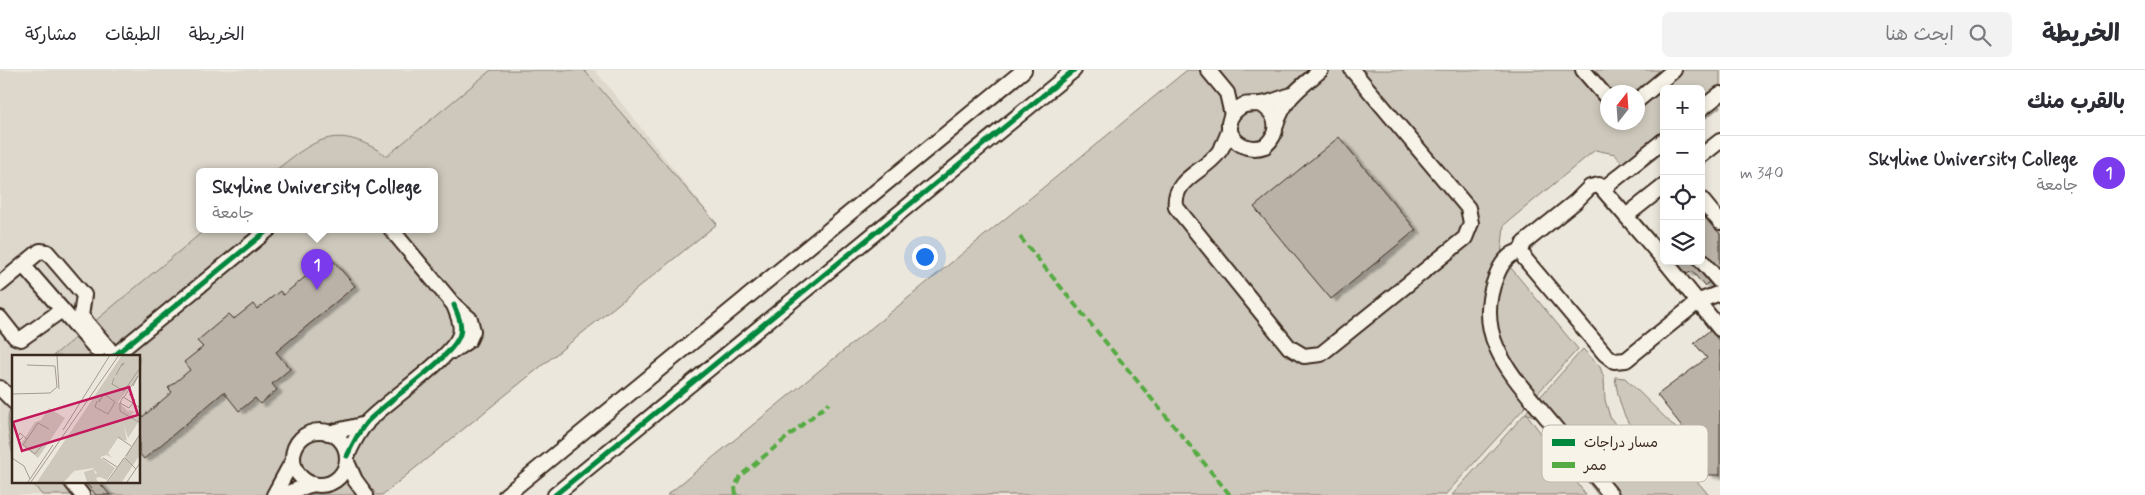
<!DOCTYPE html>
<html lang="ar">
<head>
<meta charset="utf-8">
<style>
  body { margin:0; font-family:Mynerve,"Playpen Sans Arabic",sans-serif; background:#f2f2f3; color:#2b2b33; direction:rtl }
  .controls { position:absolute; right:15px; top:15px; display:grid; overflow:hidden; border-radius:8px; box-shadow:0 2px 8px #0003 }
  .controls button { width:45px; height:45px; display:grid; place-items:center; padding:0; border:0; border-bottom:1px solid #e1e1e2; background:#fff; color:#2b2b33; font:25px sans-serif }
  .compass { position:absolute; left:1600px; top:15px; width:45px; height:45px; border-radius:50%; background:#fff; box-shadow:0 2px 8px #0003; rotate:17deg }
  .you { position:absolute; left:924px; top:186px; width:18px; height:18px; margin:-12px; border:4px solid #fff; border-radius:50%; background:#1a73e8; box-shadow:0 0 0 8px #1a73e833 }
  .badge { display:grid; place-items:center; width:32px; height:32px; border-radius:50%; background:#7c3aed; color:#fff; font-size:16px; font-weight:700 }
  .pin { position:absolute; translate:-50% -41px; filter:drop-shadow(0 1px 2px #0008) }
  .pin::after { content:''; position:absolute; top:26px; width:18px; height:15px; background:inherit; clip-path:polygon(0 0,100% 0,50% 100%) }
  .popup { position:absolute; left:196px; top:98px; width:242px; height:65px; box-sizing:border-box; display:grid; place-content:center; border-radius:8px; background:#fff; filter:drop-shadow(0 1px 4px #0005); font-size:16px; white-space:nowrap; color:#7c7c81 }
  .popup b { font-size:19px; color:#2b2b33 }
  .popup::after { content:''; position:absolute; left:50%; top:100%; margin-left:-10px; border:10px solid transparent; border-top-color:#fff }
  .list { margin:0; padding:0; list-style:none }
  h2 { display:flex; justify-content:space-between; align-items:center; height:65px; margin:0; padding:0 20px; font-size:21px }
  h2 small { font-size:16px; font-weight:400; color:#7c7c81 }
  .list li { display:grid; grid-template-columns:32px 1fr auto; gap:15px; align-items:center; box-sizing:border-box; height:75px; padding:0 20px; border-top:1px solid #e1e1e2 }
  .list b { display:block; font-size:19px; white-space:nowrap }
  .list p { margin:0; font-size:16px; white-space:nowrap; color:#7c7c81 }
  .list em { font-size:16px; font-style:normal; color:#7c7c81 }
  .icon { flex:none; width:28px; height:28px; fill:none; stroke:currentColor; stroke-width:2; stroke-linecap:round; stroke-linejoin:round }
  .map { position:relative; flex:none; width:1720px; height:425px; overflow:hidden; direction:ltr }
  header { display:flex; align-items:center; gap:30px; box-sizing:border-box; height:70px; padding:0 25px; background:#fff; border-bottom:1px solid #e1e1e2 }
  header strong { font-size:24px }
  nav { display:flex; gap:28px; margin-inline-start:auto; font-size:18px }
  .search { width:350px; height:45px; background:#f2f2f3; display:flex; align-items:center; gap:12px; box-sizing:border-box; padding:0 18px; border-radius:8px; color:#7c7c81; font-size:19px }
  main { display:flex }
  aside { flex:1; background:#fff }
  .map>svg:first-child { display:block }
  .built { fill:#ddd7cc; fill-rule:evenodd }
  .green { fill:#cec8bc; stroke:#84796d; fill-rule:evenodd }
  .building { fill:#bab2a7; stroke:#3b2a1e; filter:url(#shadow) }
  .lines { fill:none; stroke-linecap:round; stroke-linejoin:round }
  .minor-casing { stroke:#3b2a1e; stroke-width:18 }
  .minor { stroke:#f7f3e8; stroke-width:14 }
  .quiet { stroke:#55ab43; stroke-width:4; stroke-dasharray:8 4; stroke-linecap:butt }
  .cycleway-casing { stroke:#f7f3e8; stroke-width:8 }
  .cycleway { stroke:#00873e; stroke-width:5 }
  .inset-road { fill:none; stroke:#a59b90; stroke-width:1 }
  .view { fill:#c2185b; fill-opacity:0.15; stroke:#c2185b; stroke-width:2.5 }
  .inset-edge { fill:none; stroke:#3b2a1e; stroke-width:2.5 }
  .key { fill:#f7f3e8; stroke:#bfb7ab; stroke-width:1 }
  .key-label { font-size:14px; fill:#3b2a1e }
</style>
</head>
<body>
<header>
<strong>الخريطة</strong>
<div class="search"><svg class="icon" aria-label="search" viewBox="0 0 24 24"><circle cx="10" cy="10" r="6"/><path d="M15 15l6 6"/></svg>ابحث هنا</div>
<nav><a>الخريطة</a><a>الطبقات</a><a>مشاركة</a></nav>
</header>
<main>
<aside>
<h2>بالقرب منك<small></small></h2>
<ul class="list">
<li><span class="badge">1</span><div><b>Skyline University College</b><p>جامعة</p></div><em>340 m</em></li>
</ul>
</aside>
<div class="map">
<svg width="1720" height="425" viewBox="0 0 1720 425">
  <defs>
    <filter id="shadow"><feDropShadow dx="5.5" dy="3" stdDeviation="1" flood-color="#0004"/></filter>
  </defs>
  <rect width="100%" height="100%" fill="#ece7dc"/>
  <filter id="ink" filterUnits="userSpaceOnUse"><feTurbulence type="fractalNoise" baseFrequency=".02" numOctaves="2"/><feDisplacementMap in="SourceGraphic" scale="10" xChannelSelector="R" yChannelSelector="G"/><feConvolveMatrix kernelMatrix="1 2 1 2 8 2 1 2 1" color-interpolation-filters="sRGB"/></filter>
  <g filter="url(#ink)">
    <path class="built" d="M0,0H595L717,154L382,425H0ZM200,101H434V159H200ZM14,286H139V411H14Z"/>
    <g class="green">
      <path d="M491,0H584L717,154L382,425H42L31,411H139V286H53L206,159H434V101H275C317,67 338,53 387,86Z"/>
      <path d="M1187,0H1720V37L1701,52V19H1664V82L1632,107L1615,84L1595,80L1504,155L1501,186L1578,279L1445,425H667ZM1608,22H1638V52H1608Z"/>
      <path d="M1583,279L1600,297L1604,308L1605,330L1610,347L1622,364L1644,383L1661,392L1679,395L1688,401L1709,425H1598L1538,348L1526,343L1586,425H1452Z"/>
      <path d="M1615,307L1625,308L1690,372V378L1684,383C1635,379 1621,351 1615,307Z"/>
      <path d="M14,330V390C10,371 3,348 14,330Z"/>
    </g>
    <g class="building">
      <path d="M1339,67L1416,160L1331,229L1254,137Z"/>
      <path d="M1701,143L1720,164V199L1701,178Z"/>
      <path d="M330,187L355,216L276,282L290,299L272,314L277,320L260,334L255,328L239,341L224,322L144,389L139,383V350L172,322L168,318L190,300L184,292L203,277L197,271L229,244L234,249L253,234L257,239L280,221L283,225Z"/>
      <path d="M1676,191H1692L1709,212L1704,216L1692,201L1687,204Z"/>
      <path d="M1710,260L1720,272V405H1708L1702,364L1695,368L1688,358L1684,359L1657,325L1707,288L1694,273Z"/>
      <path d="M84,411H98L110,425H96Z"/>
    </g>
    <g class="lines">
      <g class="minor-casing">
        <g id="minor">
          <path d="M1208,0L1227,23L1232,45"/>
          <path d="M1583,0L1608,29"/>
          <path d="M1638,30L1674,0"/>
          <path d="M1260,34C1278,44 1281,62 1265,76C1238,86 1215,55 1239,38C1246,32 1252,35 1261,34C1271,33 1281,28 1291,25"/>
          <path d="M1701,39L1720,24"/>
          <path d="M1276,55C1285,27 1300,18 1321,0"/>
          <path d="M1230,58C1227,67 1224,76 1218,83C1204,102 1172,109 1176,137L1289,277L1304,286L1321,284L1465,168L1471,153L1468,138L1352,0"/>
          <path d="M1701,86L1720,71"/>
          <path d="M1603,119L1664,70"/>
          <path d="M1701,129L1720,152"/>
          <path d="M1626,146L1664,116"/>
          <path d="M391,159L454,235L470,249L473,261L469,270L453,281"/>
          <path d="M1521,181C1508,183 1500,196 1496,207C1472,267 1513,306 1548,349C1569,374 1590,400 1611,425"/>
          <path d="M1664,190L1599,115L1590,117L1575,132L1524,173L1521,181L1525,189L1605,284L1614,291L1626,290L1699,231L1720,223"/>
          <path d="M1701,190L1720,212"/>
          <path d="M1665,191L1720,259"/>
          <path d="M23,195L98,281"/>
          <path d="M0,214L40,181L47,182L84,225L81,246L115,286"/>
          <path d="M0,248L15,267L21,269L62,240"/>
          <path d="M114,286L269,159"/>
          <path d="M0,318L14,332"/>
          <circle cx="320" cy="388" r="27"/>
          <path d="M328,363L366,354"/>
          <path d="M347,386C352,375 358,363 366,353C385,332 454,287 460,264C463,254 457,244 454,235"/>
          <path d="M347,392L355,410L366,425"/>
          <path d="M71,411L82,425"/>
          <path d="M274,425L293,390"/>
          <path d="M281,425L313,414"/>
          <path d="M506,425L1024,0"/>
          <path d="M555,425L1074,0"/>
        </g>
      </g>
      <use href="#minor" class="minor"/>
      <g class="quiet">
        <path d="M1020,167L1230,425"/>
        <path d="M736,425L735,417L740,406L829,333"/>
      </g>
      <g class="cycleway-casing">
        <g id="cycleway">
          <path d="M114,286L269,159"/>
          <path d="M347,386C352,375 358,363 366,353C385,332 454,287 460,264C463,254 457,244 454,235"/>
          <path d="M555,425L1074,0"/>
        </g>
      </g>
      <use href="#cycleway" class="cycleway"/>
    </g>
  </g>
  <g transform="translate(12 285)">
    <rect width="128" height="128" fill="#ece7dc"/>
    <path d="M110,0H127V20L106,47L118,58L116,55L123,57L119,59L127,62V66L116,83L112,70L115,86L106,83L96,98L100,103L95,100L88,102L103,113L95,125L88,122L84,123L86,127H75L72,117L82,114L83,119L85,118L81,113L62,116L52,127H25ZM37,53L53,63L26,103L9,89L23,67L29,65ZM127,80V101L110,127H96Z" fill="#cec8bc"/>
    <path class="inset-road" d="M45,1L47,34M104,20L110,9L112,8L110,11M102,23L100,29L112,36L128,13M0,39L38,38L45,32L43,11L15,10M117,39L123,45L121,48L117,53L108,48L111,42L121,48L128,53M112,42L126,21L121,31M85,46L83,52L96,59L103,47L92,39L87,47V44M108,48V56L128,68M51,75L98,0M11,82L8,85L5,83L8,78L15,84M106,82L119,91M31,89L23,99L11,90L26,68L37,74M114,101L128,79M0,103L12,111L18,124M91,103L105,112M113,103L124,114M16,127L41,90M19,127L107,0M95,127L112,103M115,127L128,108"/>
    <path class="view" d="M117,32L126,60L10,96L1,67Z"/>
    <rect width="128" height="128" class="inset-edge"/>
  </g>
  <rect x="1542" y="355" width="166" height="57" rx="8" class="key"/>
  <rect x="1552" y="369" width="23" height="7" fill="#00873e"/>
  <rect x="1552" y="392" width="23" height="6" fill="#55ab43"/>
  <g class="key-label">
    <text x="1584" y="377">مسار دراجات</text>
    <text x="1584" y="400">ممر</text>
  </g>
</svg>
<div class="controls">
<button>+</button>
<button>−</button>
<button><svg class="icon" aria-label="locate" viewBox="0 0 24 24"><circle cx="12" cy="12" r="6"/><path d="M12 2v4M12 18v4M2 12h4M18 12h4"/></svg></button>
<button><svg class="icon" aria-label="layers" viewBox="0 0 24 24"><path d="M12 4l9 5-9 5-9-5zM3 14l9 5 9-5"/></svg></button>
</div>
<svg class="compass" viewBox="-18 -18 36 36"><path d="M0-13l5 13h-10z" fill="#e53935"/><path d="M0 13l5-13h-10z" fill="#7c7c81"/></svg>
<div class="you"></div>
<div class="pin badge" style="left:317px;top:220px">1</div>
<div class="popup"><b>Skyline University College</b>جامعة</div>
</div>
</main>
</body>
</html>
